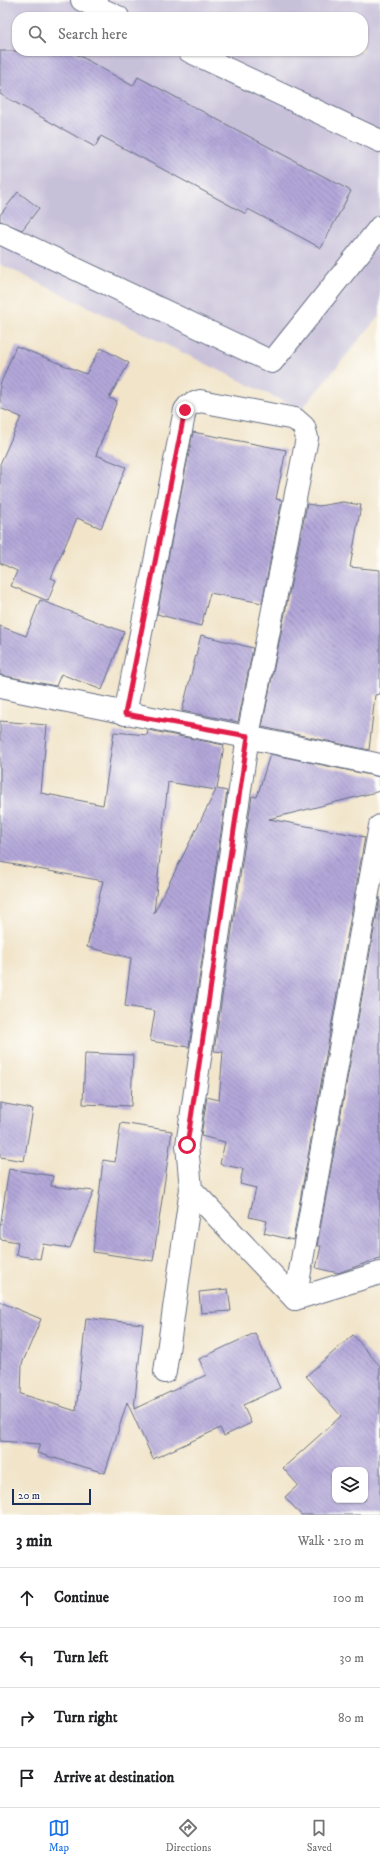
<!DOCTYPE html>
<html lang="en">
<head>
<meta charset="utf-8">
<style>
  body { margin:0; font-family:"IM FELL DW Pica",serif; background:#f2f2f2; color:#202124 }
  .controls { position:absolute; right:12px; bottom:12px; display:grid; overflow:hidden; border-radius:8px; box-shadow:0 1px 3px #0004 }
  .controls button { width:36px; height:36px; display:grid; place-items:center; padding:0; border:0; border-bottom:1px solid #e0e0e0; background:#fff; color:#202124; font:20px sans-serif }
  .scale { position:absolute; left:12px; bottom:10px; width:79px; box-sizing:border-box; padding-left:4px; border:2px solid #1b2f5e; border-top:0; font-size:11px; line-height:14px; white-space:nowrap; color:#1b2f5e; -webkit-text-stroke:3px #fdfcf7; paint-order:stroke }
  .stop { position:absolute; width:12px; height:12px; margin:-9px; border:3px solid #e11d48; border-radius:50%; background:#fff }
  .stop.end { background:#e11d48; border-color:#fff; box-shadow:0 1px 4px #0008 }
  .list { margin:0; padding:0; list-style:none }
  h2 { display:flex; justify-content:space-between; align-items:center; height:52px; margin:0; padding:0 16px; font-size:17px }
  h2 small { font-size:13px; font-weight:400; color:#757577 }
  .list li { display:grid; grid-template-columns:26px 1fr auto; gap:12px; align-items:center; box-sizing:border-box; height:60px; padding:0 16px; border-top:1px solid #e0e0e0 }
  .list b { display:block; font-size:15px; white-space:nowrap }
  .list em { font-size:13px; font-style:normal; color:#757577 }
  .icon { flex:none; width:22px; height:22px; fill:none; stroke:currentColor; stroke-width:2; stroke-linecap:round; stroke-linejoin:round }
  .map { position:relative; flex:none; width:380px; height:1515px; overflow:hidden }
  .search { position:absolute; background:#fff; box-shadow:0 1px 3px #0004; left:12px; right:12px; top:12px; height:44px; display:flex; align-items:center; gap:10px; box-sizing:border-box; padding:0 14px; border-radius:16px; color:#757577; font-size:15px }
  .sheet { height:292px; background:#fff }
  nav { display:flex; justify-content:space-around; align-items:center; box-sizing:border-box; height:56px; border-top:1px solid #e0e0e0; background:#fff; font-size:11px; color:#757577 }
  nav a { display:grid; justify-items:center; gap:2px }
  nav .on { color:#1a73e8 }
  .map>svg:first-child { display:block }
  .industrial { fill:#c7c0d9; fill-rule:evenodd }
  .building { fill:url(#building-back-hatch); fill-rule:evenodd }
  .lines { fill:none; stroke-linecap:round; stroke-linejoin:round }
  .minor-casing { stroke:#666e83; stroke-width:24 }
  .minor { stroke:#fff; stroke-width:22 }
  .route { stroke:#e11d48; stroke-width:5 }
</style>
</head>
<body>
<div class="map">
<svg width="380" height="1515" viewBox="0 0 380 1515">
  <defs>
    <pattern id="building-back-hatch" width="6" height="6" patternUnits="userSpaceOnUse"><rect width="6" height="6" fill="#b3a7d9"/><path d="M-1 5l2 2M0 0l6 6M5-1l2 2" fill="none" stroke="#9188b3"/></pattern>
  </defs>
  <rect width="100%" height="100%" fill="#fdfcf7"/>
  <filter id="ink" filterUnits="userSpaceOnUse"><feTurbulence type="fractalNoise" baseFrequency=".025" numOctaves="2"/><feDisplacementMap in="SourceGraphic" scale="8" xChannelSelector="R" yChannelSelector="G"/><feConvolveMatrix kernelMatrix="1 2 1 2 8 2 1 2 1" color-interpolation-filters="sRGB"/></filter>
  <filter id="wash" filterUnits="userSpaceOnUse"><feTurbulence type="fractalNoise" baseFrequency=".012" numOctaves="4" result="noise"/><feDisplacementMap in="SourceGraphic" scale="16" xChannelSelector="R" yChannelSelector="G"/><feGaussianBlur stdDeviation="0.9" result="paint"/><feColorMatrix in="noise" values="0 0 0 0 0 0 0 0 0 0 0 0 0 0 0 0 0 1.4 0 .05"/><feComposite in="paint" operator="in"/></filter>
  <g filter="url(#wash)">
    <rect width="100%" height="100%" fill="#f1e4c9"/>
    <path class="industrial" d="M0,0H380V315L301,410L0,264ZM17,17H363V51H17Z"/>
    <g id="blocks">
      <g class="building">
        <path d="M0,51H71L133,86L138,77L351,191L321,248L248,209L246,214L101,136L95,147L0,94Z"/>
        <path d="M18,192L39,208L22,230L0,221V215Z"/>
        <path d="M16,346L86,374L101,348L129,363L109,398L117,401L96,455L126,467L101,528L77,518L51,578L56,580L48,601L11,586L17,571L0,563V464L21,417L0,408V385Z"/>
        <path d="M193,432L286,450L276,499L282,500L262,603L210,593L201,626L157,614Z"/>
        <path d="M343,502L361,505L350,567L380,570V694L375,695L369,750L262,727L307,504L319,506Z"/>
        <path d="M40,600L124,632L102,690L61,674L56,686L0,675V626L26,636Z"/>
        <path d="M201,635L253,648L238,722L182,711Z"/>
        <path d="M0,721L47,725L41,793L103,805L114,732L147,735L148,730L224,745L217,789L227,791L189,1047L150,1041L155,1011L125,1006L131,958L87,947L103,881L0,862ZM168,782L216,790L154,913Z"/>
        <path d="M270,754L380,777V791L269,819L365,837L293,1240L264,1233L267,1221L249,1217L256,1188L240,1184L243,1169L220,1164L225,1142L201,1136L207,1097L219,1100L223,1052L214,1051L252,796L257,797Z"/>
        <path d="M380,897V1258L338,1273L316,1268L321,1246H317Z"/>
        <path d="M85,1053L133,1055L131,1106L83,1104Z"/>
        <path d="M0,1103L33,1109L24,1161L0,1157Z"/>
        <path d="M121,1123L172,1131L153,1261L93,1252L103,1160L115,1162Z"/>
        <path d="M9,1169L53,1176L51,1186L94,1191L70,1248L43,1244L40,1259L16,1255L18,1242L0,1239V1227Z"/>
        <path d="M228,1289L231,1311L201,1313L199,1292Z"/>
        <path d="M0,1302L41,1319L22,1364L21,1394L76,1411L86,1318L143,1324L134,1409L206,1375L199,1359L255,1333L280,1388L243,1405L251,1423L224,1436L220,1428L153,1459L127,1402L105,1473L37,1453L40,1444L0,1441Z"/>
        <path d="M353,1335L380,1366V1515H301L285,1497L298,1485L283,1468L341,1416L306,1376ZM335,1470H365V1500H335Z"/>
      </g>
    </g>
  </g>
  <g filter="url(#ink)">
    <use href="#blocks" fill-opacity="0" stroke="#666e83" stroke-width="1"/>
    <g class="lines">
      <g class="minor-casing">
        <g id="minor">
          <path d="M82,0L118,17"/>
          <path d="M189,51L380,141"/>
          <path d="M0,233L272,362L380,227"/>
          <path d="M0,687C127,714 254,737 380,765"/>
          <path d="M125,714L185,410L189,405L200,401L295,419L304,427L307,438L248,736L187,1145L191,1189L295,1299L380,1273"/>
          <path d="M295,1299L380,826"/>
          <path d="M165,1372L191,1189"/>
        </g>
      </g>
      <use href="#minor" class="minor"/>
    </g>
  </g>
  <g class="lines" filter="url(#ink)">
    <path class="route" d="M185,410L125,714L248,736L187,1145"/>
  </g>
</svg>
<div class="controls">
<button><svg class="icon" aria-label="layers" viewBox="0 0 24 24"><path d="M12 4l9 5-9 5-9-5zM3 14l9 5 9-5"/></svg></button>
</div>
<div class="scale">20 m</div>
<div class="stop" style="left:187px;top:1145px"></div>
<div class="stop end" style="left:185px;top:410px"></div>
<div class="search"><svg class="icon" aria-label="search" viewBox="0 0 24 24"><circle cx="10" cy="10" r="6"/><path d="M15 15l6 6"/></svg>Search here</div>
</div>
<section class="sheet">
<h2>3 min<small>Walk · 210 m</small></h2>
<ul class="list">
<li><svg class="icon" aria-label="ahead" viewBox="0 0 24 24"><path d="M12 20V5M6 11l6-6 6 6"/></svg><div><b>Continue</b></div><em>100 m</em></li>
<li><svg class="icon" aria-label="left" viewBox="0 0 24 24"><path d="M17 20v-9H6M10 6l-5 5 5 5"/></svg><div><b>Turn left</b></div><em>30 m</em></li>
<li><svg class="icon" aria-label="right" viewBox="0 0 24 24"><path d="M7 20v-9h11M14 6l5 5-5 5"/></svg><div><b>Turn right</b></div><em>80 m</em></li>
<li><svg class="icon" aria-label="arrive" viewBox="0 0 24 24"><path d="M6 21V4h12l-3 4 3 4H6"/></svg><div><b>Arrive at destination</b></div></li>
</ul>
</section>
<nav>
<a class="on"><svg class="icon" aria-label="map" viewBox="0 0 24 24"><path d="M3 6l6-2 6 2 6-2v14l-6 2-6-2-6 2zM9 4v14M15 6v14"/></svg>Map</a>
<a><svg class="icon" aria-label="directions" viewBox="0 0 24 24"><path d="M12 3l9 9-9 9-9-9zM9 14v-3h6M13 9l2 2-2 2"/></svg>Directions</a>
<a><svg class="icon" aria-label="saved" viewBox="0 0 24 24"><path d="M7 4h10v16l-5-4-5 4z"/></svg>Saved</a>
</nav>
</body>
</html>
